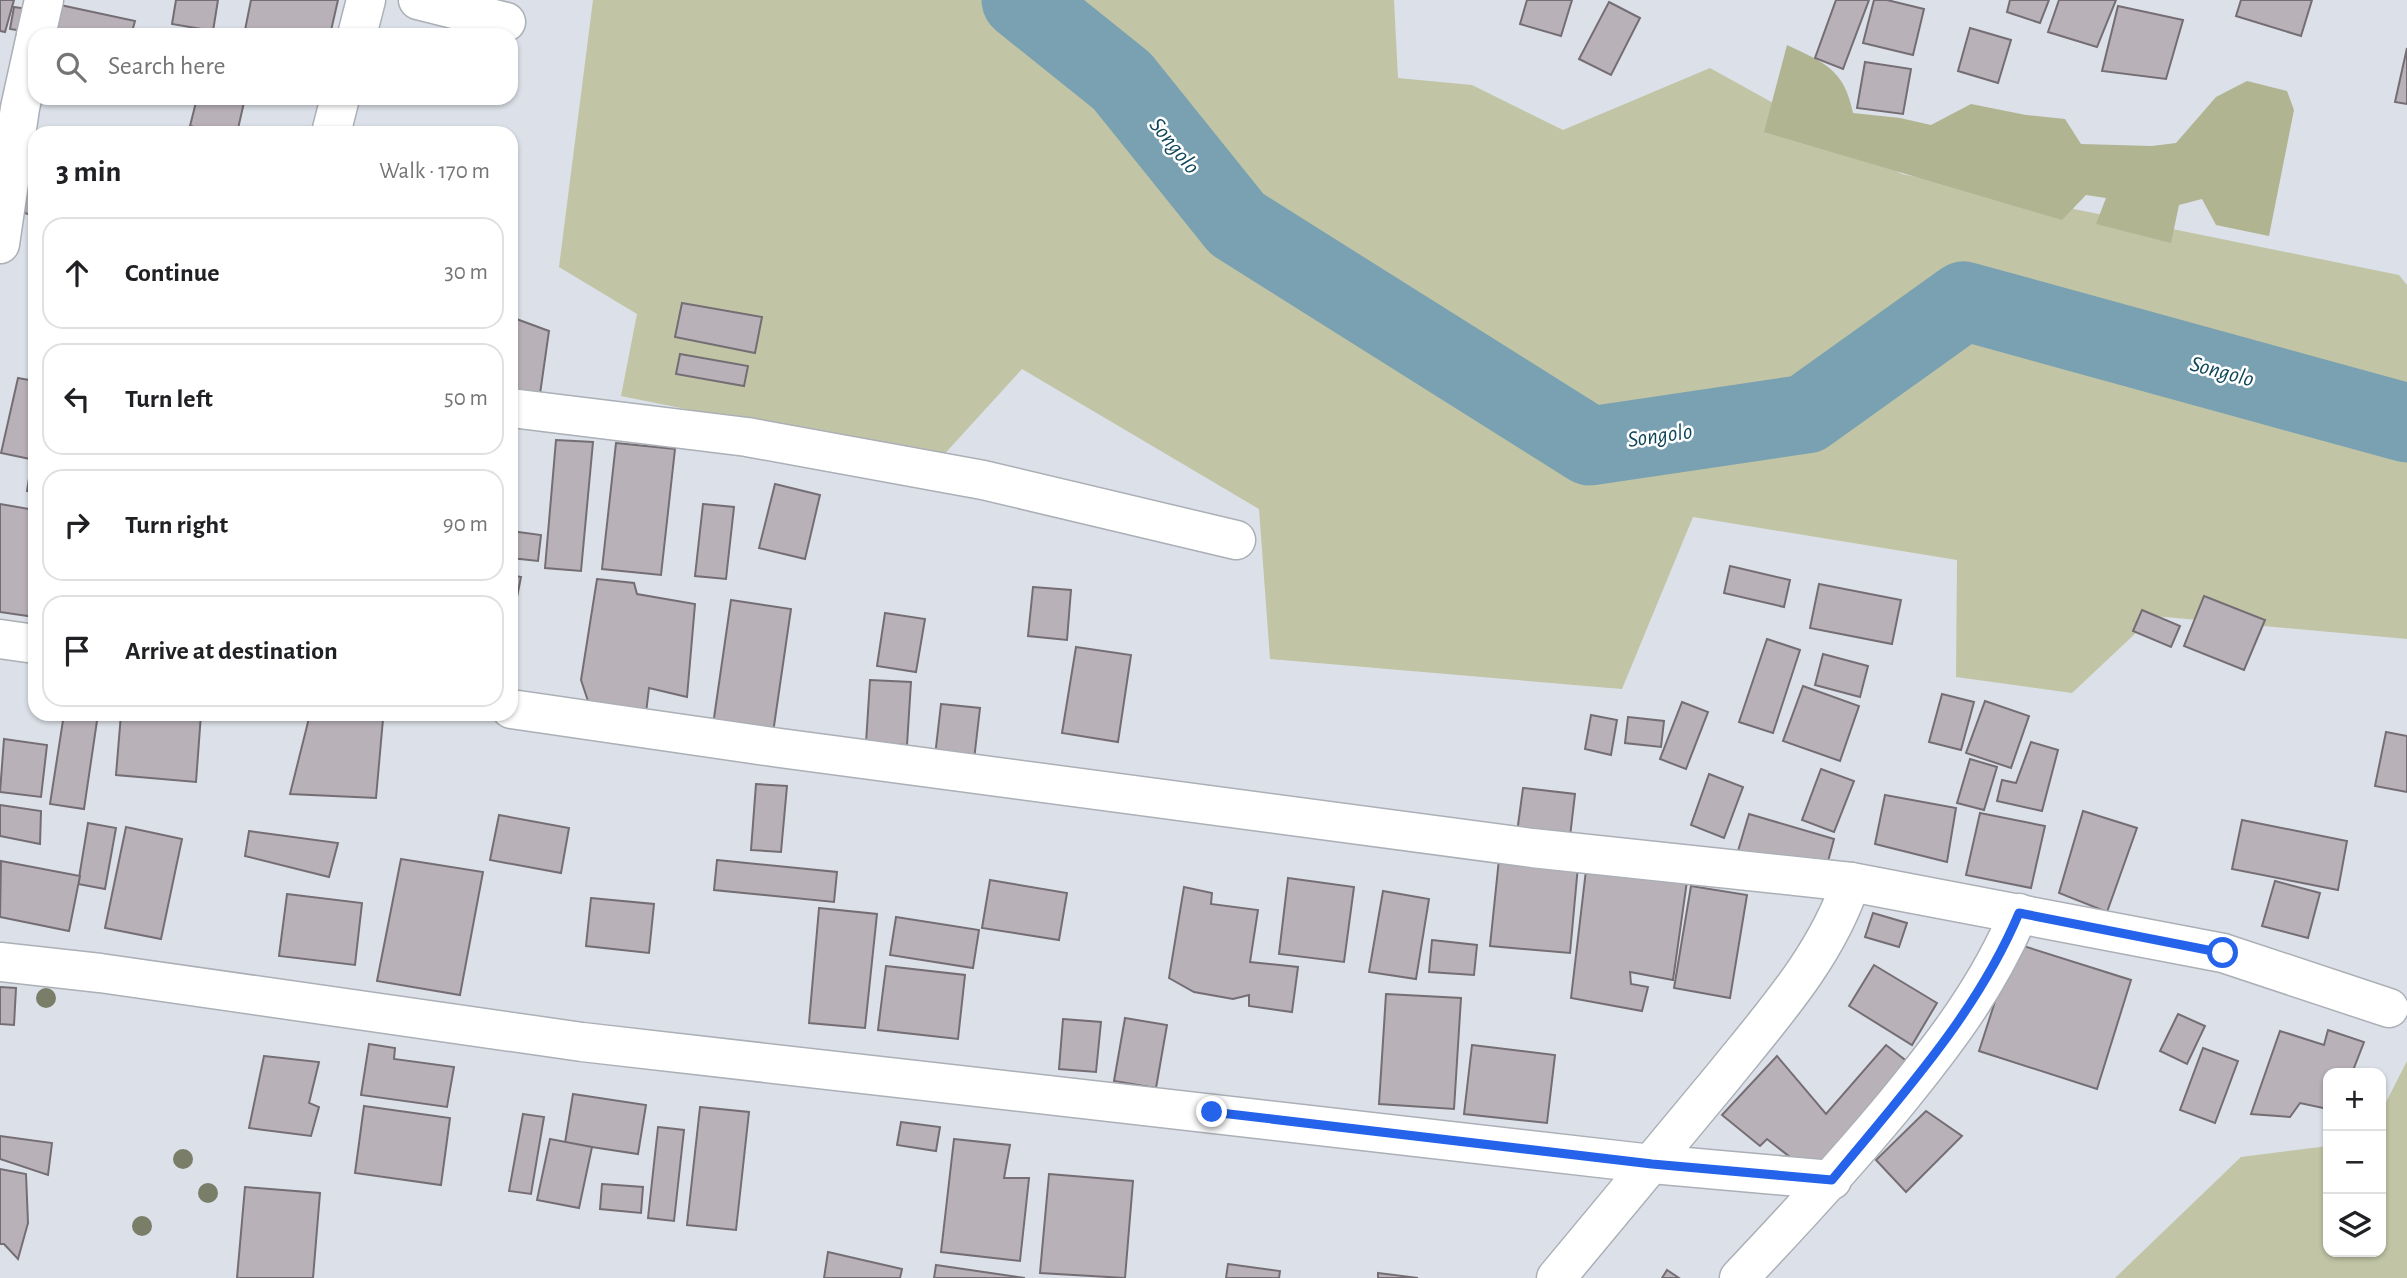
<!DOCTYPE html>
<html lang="en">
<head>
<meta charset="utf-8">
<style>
  body { margin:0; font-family:"Alegreya Sans",sans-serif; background:#f2f2f2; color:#202124 }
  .controls { position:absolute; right:21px; bottom:21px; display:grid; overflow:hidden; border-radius:14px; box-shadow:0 2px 5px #0004 }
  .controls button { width:63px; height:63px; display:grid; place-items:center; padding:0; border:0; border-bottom:2px solid #e0e0e0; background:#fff; color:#202124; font:35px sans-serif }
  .stop { position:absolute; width:21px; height:21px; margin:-16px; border:5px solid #2563eb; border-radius:50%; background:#fff }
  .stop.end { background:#2563eb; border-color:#fff; box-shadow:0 2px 7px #0008 }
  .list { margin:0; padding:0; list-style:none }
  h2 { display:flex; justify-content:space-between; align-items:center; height:91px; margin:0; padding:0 28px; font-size:30px }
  h2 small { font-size:23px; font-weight:400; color:#757577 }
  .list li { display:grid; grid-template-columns:46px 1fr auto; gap:21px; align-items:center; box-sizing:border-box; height:112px; margin:0 14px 14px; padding:0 14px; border:2px solid #e0e0e0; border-radius:21px }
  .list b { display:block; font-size:26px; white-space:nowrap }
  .list em { font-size:23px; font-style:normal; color:#757577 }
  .icon { flex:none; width:38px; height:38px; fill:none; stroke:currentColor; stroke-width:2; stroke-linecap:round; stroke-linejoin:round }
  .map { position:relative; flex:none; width:2407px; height:1278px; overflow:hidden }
  .search { position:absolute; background:#fff; box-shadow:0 2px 5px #0004; left:28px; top:28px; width:490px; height:77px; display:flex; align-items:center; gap:18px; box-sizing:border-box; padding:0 24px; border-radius:21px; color:#757577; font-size:26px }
  .panel { position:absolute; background:#fff; box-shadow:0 2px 5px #0004; left:28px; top:126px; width:490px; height:595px; border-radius:21px }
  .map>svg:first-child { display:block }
  .green { fill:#c1c5a6 }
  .forest { fill:#b0b491 }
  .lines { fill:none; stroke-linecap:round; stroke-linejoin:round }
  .river { stroke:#7aa1b1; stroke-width:79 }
  .building { fill:#b8b2b8; stroke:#746e74; stroke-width:2 }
  .street-casing { stroke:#abafb6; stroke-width:41 }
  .street { stroke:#fff; stroke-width:38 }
  .tree { fill:#7a7e69 }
  .route { stroke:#2563eb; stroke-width:9 }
  .labels { text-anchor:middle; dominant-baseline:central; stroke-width:5; stroke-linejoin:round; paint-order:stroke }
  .water-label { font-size:23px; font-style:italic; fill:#0f4659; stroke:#fff }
</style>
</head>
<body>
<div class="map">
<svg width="2407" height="1278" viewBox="0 0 2407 1278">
  <rect width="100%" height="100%" fill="#dce0e8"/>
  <g class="green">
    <path d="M593,0H1394L1398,78L1472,85L1563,130L1710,68L1902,174L2399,275L2407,285V639L2154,616L2072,693L1956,677L1957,560L1693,517L1622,689L1270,659L1259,509L1022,369L939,460L621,396L637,314L559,267Z"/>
    <path d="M2407,1061V1278H2115L2241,1157L2328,1146V1252H2381V1112Z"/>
  </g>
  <path class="forest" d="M1787,45C1825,63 1844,69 1853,113L1900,118L1931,125L1971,104L2026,115L2065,119L2081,144L2152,146L2176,143L2216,97L2247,81L2287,91L2294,110L2269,236L2216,225L2202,199L2179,205L2171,243L2096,224L2106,198L2086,195L2062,220L1764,132Z"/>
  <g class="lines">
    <path class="river" d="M1021,0L1122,81L1237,224L1590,446L1806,414L1964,301L2407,423"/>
  </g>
  <g class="building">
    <path d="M0,0H14L5,32L0,31Z"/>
    <path d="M176,0H218L213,31L172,24Z"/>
    <path d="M251,0H338L330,35H244Z"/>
    <path d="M1527,0H1572L1561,36L1520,24Z"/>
    <path d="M1836,0H1869L1843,69L1815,58Z"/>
    <path d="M1874,0H1887L1924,9L1913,55L1863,43Z"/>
    <path d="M2010,0H2049L2040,23L2007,12Z"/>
    <path d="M2059,0H2116L2097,47L2048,32Z"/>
    <path d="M2241,0H2312L2301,36L2236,16Z"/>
    <path d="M1609,2L1640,18L1611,75L1579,59Z"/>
    <path d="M51,3L135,21L131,35H44Z"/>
    <path d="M2118,6L2183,20L2166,79L2102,71Z"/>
    <path d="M14,7L28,9L24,31L10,29Z"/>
    <path d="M1970,28L2011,40L1998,83L1958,71Z"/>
    <path d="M2407,48V104L2395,102Z"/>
    <path d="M1865,62L1911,69L1903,114L1857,108Z"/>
    <path d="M197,98H245L237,133H221L190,126Z"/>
    <path d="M28,164L35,166V216L14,210Z"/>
    <path d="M682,303L762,317L755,353L675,337Z"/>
    <path d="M511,317L549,331L540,394L511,390Z"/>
    <path d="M680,354L748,366L744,386L676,374Z"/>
    <path d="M18,378L35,381V460L1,453Z"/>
    <path d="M556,440L593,442L581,571L545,568Z"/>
    <path d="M616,443L675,449L661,575L602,569Z"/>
    <path d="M31,466L35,467V493L27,491Z"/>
    <path d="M775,484L820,495L805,559L759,548Z"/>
    <path d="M0,504L35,510V617L0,612Z"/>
    <path d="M703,504L734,507L726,579L695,576Z"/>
    <path d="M511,531L541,535L538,561L511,558Z"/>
    <path d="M1730,566L1790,580L1784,607L1724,593Z"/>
    <path d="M511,575L521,577L511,627Z"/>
    <path d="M597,579L634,583L637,594L695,604L687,697L649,688L646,713L591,710L581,680Z"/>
    <path d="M1819,584L1901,600L1892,644L1810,628Z"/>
    <path d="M1033,587L1071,590L1067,640L1028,636Z"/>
    <path d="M2204,596L2265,620L2244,670L2184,646Z"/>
    <path d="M731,600L791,609L773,733L713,725Z"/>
    <path d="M2142,610L2180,626L2171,647L2133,631Z"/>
    <path d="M885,613L925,619L916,672L877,666Z"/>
    <path d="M1767,639L1800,650L1773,733L1739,722Z"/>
    <path d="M1076,647L1131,655L1118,742L1062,733Z"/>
    <path d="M1823,654L1868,666L1860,697L1815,685Z"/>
    <path d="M870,680L911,682L907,745L866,743Z"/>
    <path d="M1803,686L1859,706L1840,761L1783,741Z"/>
    <path d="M1942,694L1974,702L1961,750L1929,742Z"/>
    <path d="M1985,701L2029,716L2011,768L1966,753Z"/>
    <path d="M1682,702L1708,712L1686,769L1660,759Z"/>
    <path d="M941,704L980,708L974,760L935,756Z"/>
    <path d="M64,714H98L84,809L50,804Z"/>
    <path d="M121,714H201L196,782L116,775Z"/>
    <path d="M310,714L383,719L376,798L290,794Z"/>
    <path d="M1591,715L1617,720L1611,755L1585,749Z"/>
    <path d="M1628,717L1664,721L1661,747L1625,743Z"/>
    <path d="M2386,732L2407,736V792L2375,786Z"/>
    <path d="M4,739L47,745L41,797L0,792Z"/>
    <path d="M2031,742L2058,750L2042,811L1997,801L2002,780L2016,783Z"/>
    <path d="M1970,759L1997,767L1984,810L1957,803Z"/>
    <path d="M1821,769L1854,781L1834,832L1802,820Z"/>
    <path d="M1709,774L1743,787L1724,838L1691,825Z"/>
    <path d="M756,784L787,786L781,852L751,850Z"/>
    <path d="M1523,788L1575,794L1569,845L1516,840Z"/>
    <path d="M1885,795L1956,808L1947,862L1875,844Z"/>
    <path d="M0,805L41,811L40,844L0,836Z"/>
    <path d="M2083,811L2137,828L2107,912L2059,893Z"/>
    <path d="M1980,813L2045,826L2031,888L1966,875Z"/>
    <path d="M1749,814L1834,839L1824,876L1738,851Z"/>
    <path d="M499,815L569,828L561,873L490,860Z"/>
    <path d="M2242,820L2347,841L2338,890L2232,869Z"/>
    <path d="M88,823L116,828L105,889L78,884Z"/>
    <path d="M126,827L182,839L161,939L105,928Z"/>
    <path d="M249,831L338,843L329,877L245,856Z"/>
    <path d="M401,859L483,872L460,995L377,981Z"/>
    <path d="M1499,859L1578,866L1570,953L1490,946Z"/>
    <path d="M717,860L837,872L834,902L714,890Z"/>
    <path d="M1,861L80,876L69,931L0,917Z"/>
    <path d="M1586,870L1687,881L1673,980L1630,972L1631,984L1648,987L1642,1011L1571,998Z"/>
    <path d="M1288,878L1354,887L1344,962L1279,954Z"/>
    <path d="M990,880L1067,893L1059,940L982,928Z"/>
    <path d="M2275,881L2320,893L2308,938L2262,926Z"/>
    <path d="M1691,886L1747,895L1730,998L1674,988Z"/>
    <path d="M1184,887L1212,893L1211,904L1258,910L1250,962L1298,967L1292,1012L1249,1006V995L1233,999L1194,992L1169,978Z"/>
    <path d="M1383,891L1429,899L1416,979L1369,972Z"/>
    <path d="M287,894L362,903L355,965L279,956Z"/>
    <path d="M591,898L654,904L649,953L586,946Z"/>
    <path d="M819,908L877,914L865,1028L809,1023Z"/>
    <path d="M1873,913L1907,923L1899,947L1865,937Z"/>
    <path d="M896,917L979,930L973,968L890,955Z"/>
    <path d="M1432,940L1477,945L1474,975L1429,972Z"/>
    <path d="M2014,943L2131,980L2097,1089L1979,1051Z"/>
    <path d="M1874,965L1937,1003L1912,1045L1849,1006Z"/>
    <path d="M886,966L965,975L958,1039L878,1030Z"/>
    <path d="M0,987L16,988L14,1025L0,1024Z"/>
    <path d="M1386,994L1461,998L1454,1109L1379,1104Z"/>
    <path d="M2178,1014L2205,1026L2187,1064L2160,1051Z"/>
    <path d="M1125,1018L1167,1025L1156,1088L1114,1081Z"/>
    <path d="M1063,1019L1101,1022L1096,1072L1059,1069Z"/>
    <path d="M2328,1030L2364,1042L2352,1073H2328V1109L2300,1103L2290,1117L2251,1114L2280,1031L2324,1045Z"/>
    <path d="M369,1044L395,1048L394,1059L454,1067L447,1107L361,1095Z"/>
    <path d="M1472,1045L1555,1055L1547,1123L1464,1114Z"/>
    <path d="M1886,1045L1909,1063L1813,1175L1767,1139L1760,1146L1722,1115L1777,1056L1826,1114Z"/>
    <path d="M2203,1048L2238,1061L2215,1123L2180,1110Z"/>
    <path d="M264,1056L319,1062L309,1103L319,1107L311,1136L249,1128Z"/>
    <path d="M573,1094L646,1105L638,1154L565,1143Z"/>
    <path d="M364,1106L450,1118L441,1185L355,1173Z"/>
    <path d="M700,1107L749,1112L736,1230L687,1225Z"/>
    <path d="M1926,1111L1962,1136L1906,1192L1876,1160Z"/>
    <path d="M523,1114L544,1117L531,1194L509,1191Z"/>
    <path d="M901,1122L940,1127L936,1151L897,1145Z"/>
    <path d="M658,1127L684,1130L674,1221L648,1218Z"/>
    <path d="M0,1136L52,1143L48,1175L0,1159Z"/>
    <path d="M550,1139L592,1147L579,1208L537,1200Z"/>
    <path d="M954,1139L1010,1145L1004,1178H1029L1020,1261L941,1252Z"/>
    <path d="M0,1169L26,1174L28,1223L18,1259L4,1244H0Z"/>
    <path d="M1049,1174L1133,1181L1125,1278L1040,1273Z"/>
    <path d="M602,1184L643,1187L641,1213L600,1209Z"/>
    <path d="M245,1187L320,1193L313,1278H237Z"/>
    <path d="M828,1252L902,1269L900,1278H824Z"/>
    <path d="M1228,1264L1280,1271L1279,1278H1226Z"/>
    <path d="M936,1265L1025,1278H934Z"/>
    <path d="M1667,1270L1679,1278H1662Z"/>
    <path d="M1378,1273L1418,1278H1378Z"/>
  </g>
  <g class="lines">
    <g class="street-casing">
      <g id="street">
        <path d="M418,0L506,22"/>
        <path d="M36,35L44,0"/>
        <path d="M357,35L366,0"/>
        <path d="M331,133L340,98"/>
        <path d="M0,244L20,108L35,40"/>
        <path d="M511,408L747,437L983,480L1236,540"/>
        <path d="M0,639L35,644"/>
        <path d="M511,709L780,748L1532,848L1851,882L2223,953L2389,1008"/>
        <path d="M0,962L100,973L582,1042L1652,1164L1832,1180"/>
        <path d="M1556,1278C1612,1211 1668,1144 1723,1077C1772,1016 1826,957 1851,882"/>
        <path d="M1739,1278C1792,1222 1843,1167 1892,1108C1942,1047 1989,986 2019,913"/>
      </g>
    </g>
    <use href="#street" class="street"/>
  </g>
  <g class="tree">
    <circle cx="46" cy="998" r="10"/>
    <circle cx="183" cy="1159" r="10"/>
    <circle cx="208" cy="1193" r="10"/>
    <circle cx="142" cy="1226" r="10"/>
  </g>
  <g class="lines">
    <path class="route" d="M1212,1112L1652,1164L1832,1180C1901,1096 1976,1015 2019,913L2223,953"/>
  </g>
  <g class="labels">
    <g class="water-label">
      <text transform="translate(1174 146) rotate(51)">Songolo</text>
      <text transform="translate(2222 372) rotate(15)">Songolo</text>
      <text transform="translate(1660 436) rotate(-8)">Songolo</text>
    </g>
  </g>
</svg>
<div class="controls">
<button>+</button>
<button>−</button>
<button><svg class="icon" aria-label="layers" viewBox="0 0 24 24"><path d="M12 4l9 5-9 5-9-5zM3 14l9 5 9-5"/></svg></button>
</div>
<div class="stop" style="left:2223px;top:953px"></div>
<div class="stop end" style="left:1212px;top:1112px"></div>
<div class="search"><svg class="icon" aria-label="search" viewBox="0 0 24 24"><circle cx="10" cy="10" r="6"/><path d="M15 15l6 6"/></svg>Search here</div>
<section class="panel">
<h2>3 min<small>Walk · 170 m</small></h2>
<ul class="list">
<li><svg class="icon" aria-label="ahead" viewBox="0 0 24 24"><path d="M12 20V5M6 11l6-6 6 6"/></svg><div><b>Continue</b></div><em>30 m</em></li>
<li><svg class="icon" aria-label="left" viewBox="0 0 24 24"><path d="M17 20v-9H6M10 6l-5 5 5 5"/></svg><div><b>Turn left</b></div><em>50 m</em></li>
<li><svg class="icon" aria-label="right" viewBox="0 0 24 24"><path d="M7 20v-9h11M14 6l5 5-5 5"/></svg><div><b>Turn right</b></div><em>90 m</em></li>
<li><svg class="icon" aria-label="arrive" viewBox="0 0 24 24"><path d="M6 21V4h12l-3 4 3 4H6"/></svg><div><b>Arrive at destination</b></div></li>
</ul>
</section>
</div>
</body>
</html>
